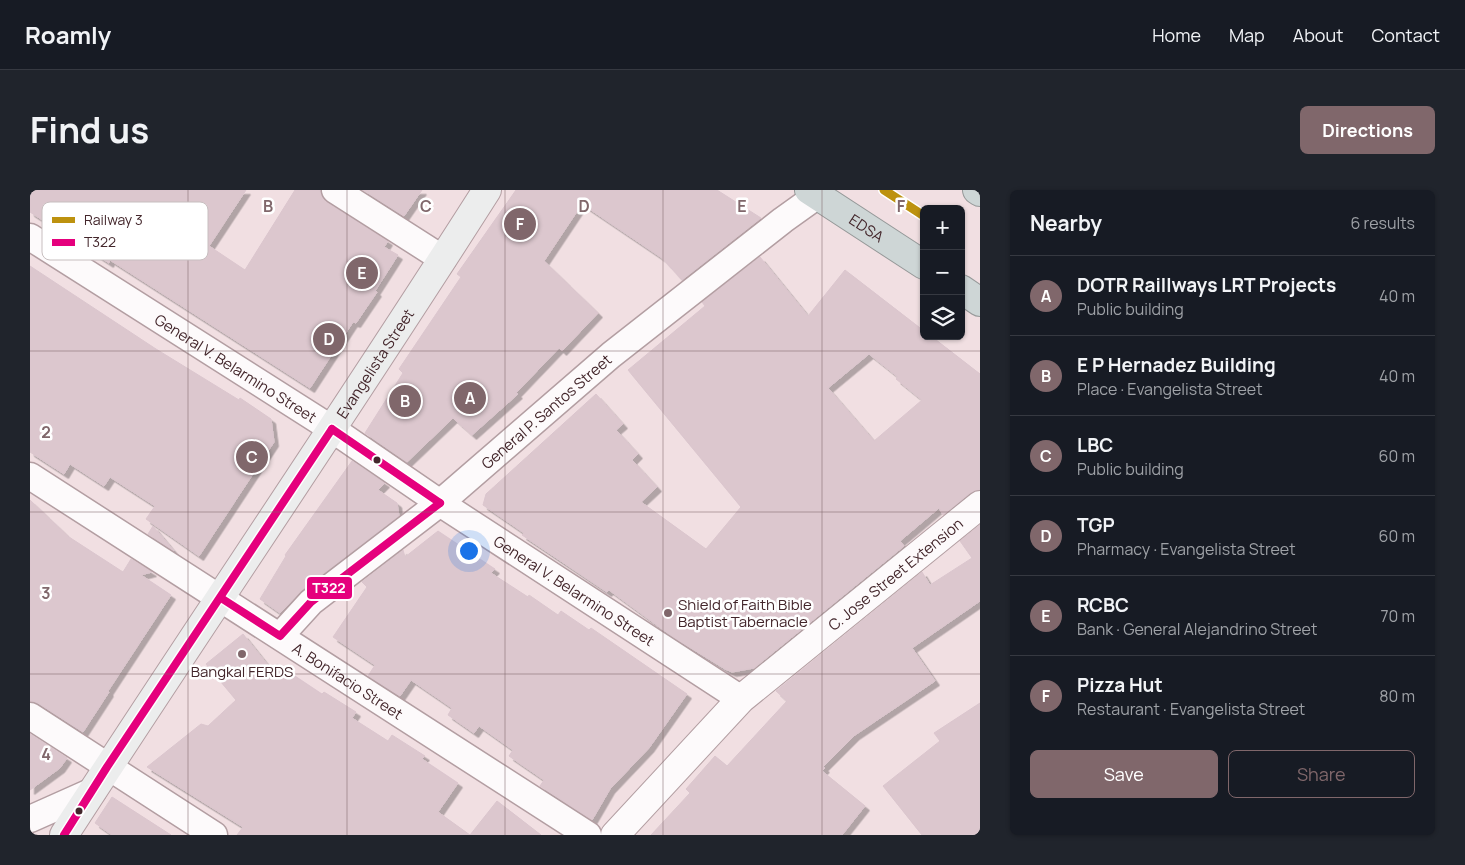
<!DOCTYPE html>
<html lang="en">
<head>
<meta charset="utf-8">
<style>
  body { margin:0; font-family:Manrope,sans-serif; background:#20242c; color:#f1f3f6 }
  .controls { position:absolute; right:15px; top:15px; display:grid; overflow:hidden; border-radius:8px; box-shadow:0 1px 4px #0004 }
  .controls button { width:45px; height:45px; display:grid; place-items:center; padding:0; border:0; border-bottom:1px solid #363941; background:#171b24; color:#f1f3f6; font:25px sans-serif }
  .you { position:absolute; left:438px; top:360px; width:18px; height:18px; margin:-12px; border:4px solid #fff; border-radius:50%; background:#1a73e8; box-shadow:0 0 0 8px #1a73e833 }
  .badge { display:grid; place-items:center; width:32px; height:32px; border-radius:50%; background:#80676b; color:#fff; font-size:16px; font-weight:700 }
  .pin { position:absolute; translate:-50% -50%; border:2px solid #fff; box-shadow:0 1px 5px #0006 }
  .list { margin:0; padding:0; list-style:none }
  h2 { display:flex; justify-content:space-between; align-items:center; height:65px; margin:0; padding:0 20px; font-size:21px }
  h2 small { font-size:16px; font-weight:400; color:#9ea1a6 }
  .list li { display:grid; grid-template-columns:32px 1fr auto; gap:15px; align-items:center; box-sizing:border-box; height:80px; padding:0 20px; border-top:1px solid #363941 }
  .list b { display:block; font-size:19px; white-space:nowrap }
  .list p { margin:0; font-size:16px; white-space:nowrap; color:#9ea1a6 }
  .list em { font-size:16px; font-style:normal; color:#9ea1a6 }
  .actions { display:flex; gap:10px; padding:15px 20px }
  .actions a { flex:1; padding:11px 0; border:1px solid #80676b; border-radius:8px; text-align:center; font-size:18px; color:#80676b }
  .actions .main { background:#80676b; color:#fff }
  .icon { flex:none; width:28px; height:28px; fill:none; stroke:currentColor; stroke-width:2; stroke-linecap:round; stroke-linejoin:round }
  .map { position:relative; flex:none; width:950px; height:645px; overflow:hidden; border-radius:8px }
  header { display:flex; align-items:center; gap:30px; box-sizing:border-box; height:70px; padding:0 25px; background:#171b24; border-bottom:1px solid #363941 }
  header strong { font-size:24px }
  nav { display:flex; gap:28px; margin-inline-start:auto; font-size:18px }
  .intro { display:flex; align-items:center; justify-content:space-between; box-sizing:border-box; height:120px; padding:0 30px }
  h1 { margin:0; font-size:35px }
  .button { padding:12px 22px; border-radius:8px; background:#80676b; color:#fff; font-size:18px; font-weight:700 }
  main { display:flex; gap:30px; padding:0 30px }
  aside { flex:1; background:#171b24; border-radius:8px; box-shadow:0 1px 4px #0004 }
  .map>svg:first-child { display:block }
  .building { fill:#dcc7ce; stroke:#dbc6ce; fill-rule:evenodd; filter:url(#shadow) }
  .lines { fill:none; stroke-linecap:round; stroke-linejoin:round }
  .minor-casing { stroke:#b39ea2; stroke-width:29 }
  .tertiary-casing { stroke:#b39ea2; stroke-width:30 }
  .secondary-casing { stroke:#b39ea2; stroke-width:30 }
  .trunk-casing { stroke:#969999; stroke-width:30 }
  .minor { stroke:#fdfafb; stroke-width:26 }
  .tertiary { stroke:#fdfafb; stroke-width:28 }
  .secondary { stroke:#eceded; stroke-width:28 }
  .trunk { stroke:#ced6d6; stroke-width:28 }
  .bus-1-casing { stroke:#fff; stroke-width:11 }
  .bus-1 { stroke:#e5007d; stroke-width:8 }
  .rail-1-casing { stroke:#fff; stroke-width:12 }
  .rail-1 { stroke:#bd920f; stroke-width:9 }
  .grid { fill:none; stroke:#80676b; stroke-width:1; stroke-opacity:0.55 }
  .bus-dot { fill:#43262b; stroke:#fff; stroke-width:2 }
  .poi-dot { fill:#80676b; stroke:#fff; stroke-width:2 }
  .labels { text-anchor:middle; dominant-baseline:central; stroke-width:5; stroke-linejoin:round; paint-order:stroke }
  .street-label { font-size:15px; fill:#43262b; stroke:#fff }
  .poi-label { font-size:15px; fill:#43262b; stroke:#fff; text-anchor:start }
  .key { fill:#fff; stroke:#c7bebf; stroke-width:1 }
  .key-label { font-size:14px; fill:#43262b }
  .grid-label { font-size:16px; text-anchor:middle; font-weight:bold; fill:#80676b; stroke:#fff; stroke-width:5; stroke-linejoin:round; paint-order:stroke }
  .line-badge { stroke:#fff; stroke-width:2 }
  .badge-label { font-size:14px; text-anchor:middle; font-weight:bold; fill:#fff }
</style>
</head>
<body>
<header>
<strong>Roamly</strong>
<nav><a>Home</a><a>Map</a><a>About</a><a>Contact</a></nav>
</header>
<div class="intro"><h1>Find us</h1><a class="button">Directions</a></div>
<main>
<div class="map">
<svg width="950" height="645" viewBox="0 0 950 645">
  <defs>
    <filter id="shadow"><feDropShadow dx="4.5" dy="4.5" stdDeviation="0" flood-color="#0004"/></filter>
  </defs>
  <rect width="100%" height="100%" fill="#f1dfe2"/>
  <g class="building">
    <path d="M0,0H216L179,56L215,80L265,0H290L292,7L297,12L358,51L354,57L368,65L345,101L347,102L326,133L323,132L280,198L80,70L79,73L0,22Z"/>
    <path d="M333,0H392L374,26Z"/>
    <path d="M486,0H687L731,28L652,90L632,68L552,14L514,71L568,123L532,161L529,158L486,203L488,204L442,245L423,228L377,272L335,243L373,183L369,179L431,87L427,84Z"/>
    <path d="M730,67L778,126L815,80L894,141V146H901L950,184V300L940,303L913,325L909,318L870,351L874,356L724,478L702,482L695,479L643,447L579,400L577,402L492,345L494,343L453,315L456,304L566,204L593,234L586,240L608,264L602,270L627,297L611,312L676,359L711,317L598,180L675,116L672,112ZM839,164L868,187L866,189L892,210L844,251L798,198Z"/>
    <path d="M0,76L126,159L209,210L210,208L241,229L244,252L169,366L116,329L125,316L80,287L74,296L40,274L34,284L0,262Z"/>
    <path d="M322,271L355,293L348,300L367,313L369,326L272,400L250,423L230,409L256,366L255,365Z"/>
    <path d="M0,310L39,347L93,382L101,369L122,382L111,385L141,405L78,501L79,502L53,542L8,513L0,511Z"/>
    <path d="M950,335V411L882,458L905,491L825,545L793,577L795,578L792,581L835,616L812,645H621L660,603L656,599L685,566L697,576L757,511L746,501L892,382L900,395L942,368L930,351Z"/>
    <path d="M123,336L144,361L118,344Z"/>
    <path d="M408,341L465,379L461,383L498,407L499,405L528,425L531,421L559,440L561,438L657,504L619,558L580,599L562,630L510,596L514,590L479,566L483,560L449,536L444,543L418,525L422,518L381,490L370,506L338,486L345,475L303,447L337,397L332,392L373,360L375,367Z"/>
    <path d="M213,444L241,479L247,474L292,504L294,502L326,522L322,528L358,551L362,545L395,566L392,569L428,593L408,622L440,645L467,611L511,645H207L213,637L117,577L171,534L178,536L206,510L176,474Z"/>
    <path d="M950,513V645H892L853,596L910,551L904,543Z"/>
    <path d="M0,544L37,568L30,578L0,600Z"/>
    <path d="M82,607L141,645H82L65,633Z"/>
  </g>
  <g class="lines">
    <g class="minor-casing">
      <g id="minor">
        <path d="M305,0L413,69"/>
        <path id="s1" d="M0,47L302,239L410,313L711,509"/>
        <path id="s2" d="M0,286L558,645"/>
        <path id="s3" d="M250,446L281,412L410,313L581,165L753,30L788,5"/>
        <path d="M0,526L184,645"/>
        <path d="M0,629L63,601"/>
      </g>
    </g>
    <g class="tertiary-casing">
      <g id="tertiary">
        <path id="s4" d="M585,645L711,509L950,315"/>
      </g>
    </g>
    <g class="secondary-casing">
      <g id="secondary">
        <path id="s5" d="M34,645C174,429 319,217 457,0"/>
      </g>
    </g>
    <g class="trunk-casing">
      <g id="trunk">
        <path id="s6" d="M779,0L894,75"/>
        <path d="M947,0L950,2"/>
        <path d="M931,99L950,112"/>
      </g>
    </g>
    <use href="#minor" class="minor"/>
    <use href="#tertiary" class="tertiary"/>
    <use href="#secondary" class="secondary"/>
    <use href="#trunk" class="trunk"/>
    <g class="bus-1-casing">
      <g id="bus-1">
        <path d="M302,239L410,313"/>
        <path d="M191,408L250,446L281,412L410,313"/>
        <path d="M34,645L77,577L302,239"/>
      </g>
    </g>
    <use href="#bus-1" class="bus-1"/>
    <g class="rail-1-casing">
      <path id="rail-1" d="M854,0L894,26"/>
    </g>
    <use href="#rail-1" class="rail-1"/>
  </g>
  <path class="grid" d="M158,0V645M317,0V645M475,0V645M633,0V645M792,0V645M0,161H950M0,322H950M0,484H950"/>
  <g class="bus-dot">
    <circle cx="347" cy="270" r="4.5"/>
    <circle cx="49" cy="621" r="4.5"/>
  </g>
  <g class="poi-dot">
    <circle cx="638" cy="423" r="5"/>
    <circle cx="212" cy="464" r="5"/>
  </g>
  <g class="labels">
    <g class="street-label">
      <text stroke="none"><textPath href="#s6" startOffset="69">EDSA</textPath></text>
      <text stroke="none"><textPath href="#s5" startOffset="565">Evangelista Street</textPath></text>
      <text stroke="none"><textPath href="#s1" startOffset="244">General V. Belarmino Street</textPath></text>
      <text stroke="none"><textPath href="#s3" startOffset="349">General P. Santos Street</textPath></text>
      <text stroke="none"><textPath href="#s4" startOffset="384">C. Jose Street Extension</textPath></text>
      <text stroke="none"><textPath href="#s1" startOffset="649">General V. Belarmino Street</textPath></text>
      <text stroke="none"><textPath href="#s2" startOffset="378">A. Bonifacio Street</textPath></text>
    </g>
    <g class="poi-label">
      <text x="648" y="414">Shield of Faith Bible<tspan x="648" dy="17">Baptist Tabernacle</tspan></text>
      <text x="212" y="481" text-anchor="middle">Bangkal FERDS</text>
    </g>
  </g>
  <rect x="12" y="12" width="166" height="58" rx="8" class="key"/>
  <rect x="22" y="27" width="23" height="6" fill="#bd920f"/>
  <rect x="22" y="49" width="23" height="7" fill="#e5007d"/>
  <g class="key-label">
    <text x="54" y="35">Railway 3</text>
    <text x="54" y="57">T322</text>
  </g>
  <g class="grid-label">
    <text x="238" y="22">B</text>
    <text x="396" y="22">C</text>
    <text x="554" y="22">D</text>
    <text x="712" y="22">E</text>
    <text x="871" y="22">F</text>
    <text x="16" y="248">2</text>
    <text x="16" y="409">3</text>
    <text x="16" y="570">4</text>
  </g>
  <rect class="line-badge" x="276" y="386" width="47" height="24" rx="5" fill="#e5007d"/>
  <g class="badge-label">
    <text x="299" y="403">T322</text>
  </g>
</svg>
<div class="controls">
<button>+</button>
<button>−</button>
<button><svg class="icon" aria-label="layers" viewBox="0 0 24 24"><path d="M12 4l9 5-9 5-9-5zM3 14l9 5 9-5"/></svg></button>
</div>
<div class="you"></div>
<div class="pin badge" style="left:440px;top:208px">A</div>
<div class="pin badge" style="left:375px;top:211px">B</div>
<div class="pin badge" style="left:222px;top:267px">C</div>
<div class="pin badge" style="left:299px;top:149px">D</div>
<div class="pin badge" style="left:332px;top:83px">E</div>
<div class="pin badge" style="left:490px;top:34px">F</div>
</div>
<aside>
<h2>Nearby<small>6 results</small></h2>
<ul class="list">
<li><span class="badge">A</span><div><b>DOTR Raillways LRT Projects</b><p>Public building</p></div><em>40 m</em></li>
<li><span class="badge">B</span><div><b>E P Hernadez Building</b><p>Place · Evangelista Street</p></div><em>40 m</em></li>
<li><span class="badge">C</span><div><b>LBC</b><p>Public building</p></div><em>60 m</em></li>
<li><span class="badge">D</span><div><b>TGP</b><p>Pharmacy · Evangelista Street</p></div><em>60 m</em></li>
<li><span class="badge">E</span><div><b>RCBC</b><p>Bank · General Alejandrino Street</p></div><em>70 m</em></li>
<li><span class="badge">F</span><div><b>Pizza Hut</b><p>Restaurant · Evangelista Street</p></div><em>80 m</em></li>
</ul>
<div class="actions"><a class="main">Save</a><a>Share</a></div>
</aside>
</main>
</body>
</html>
